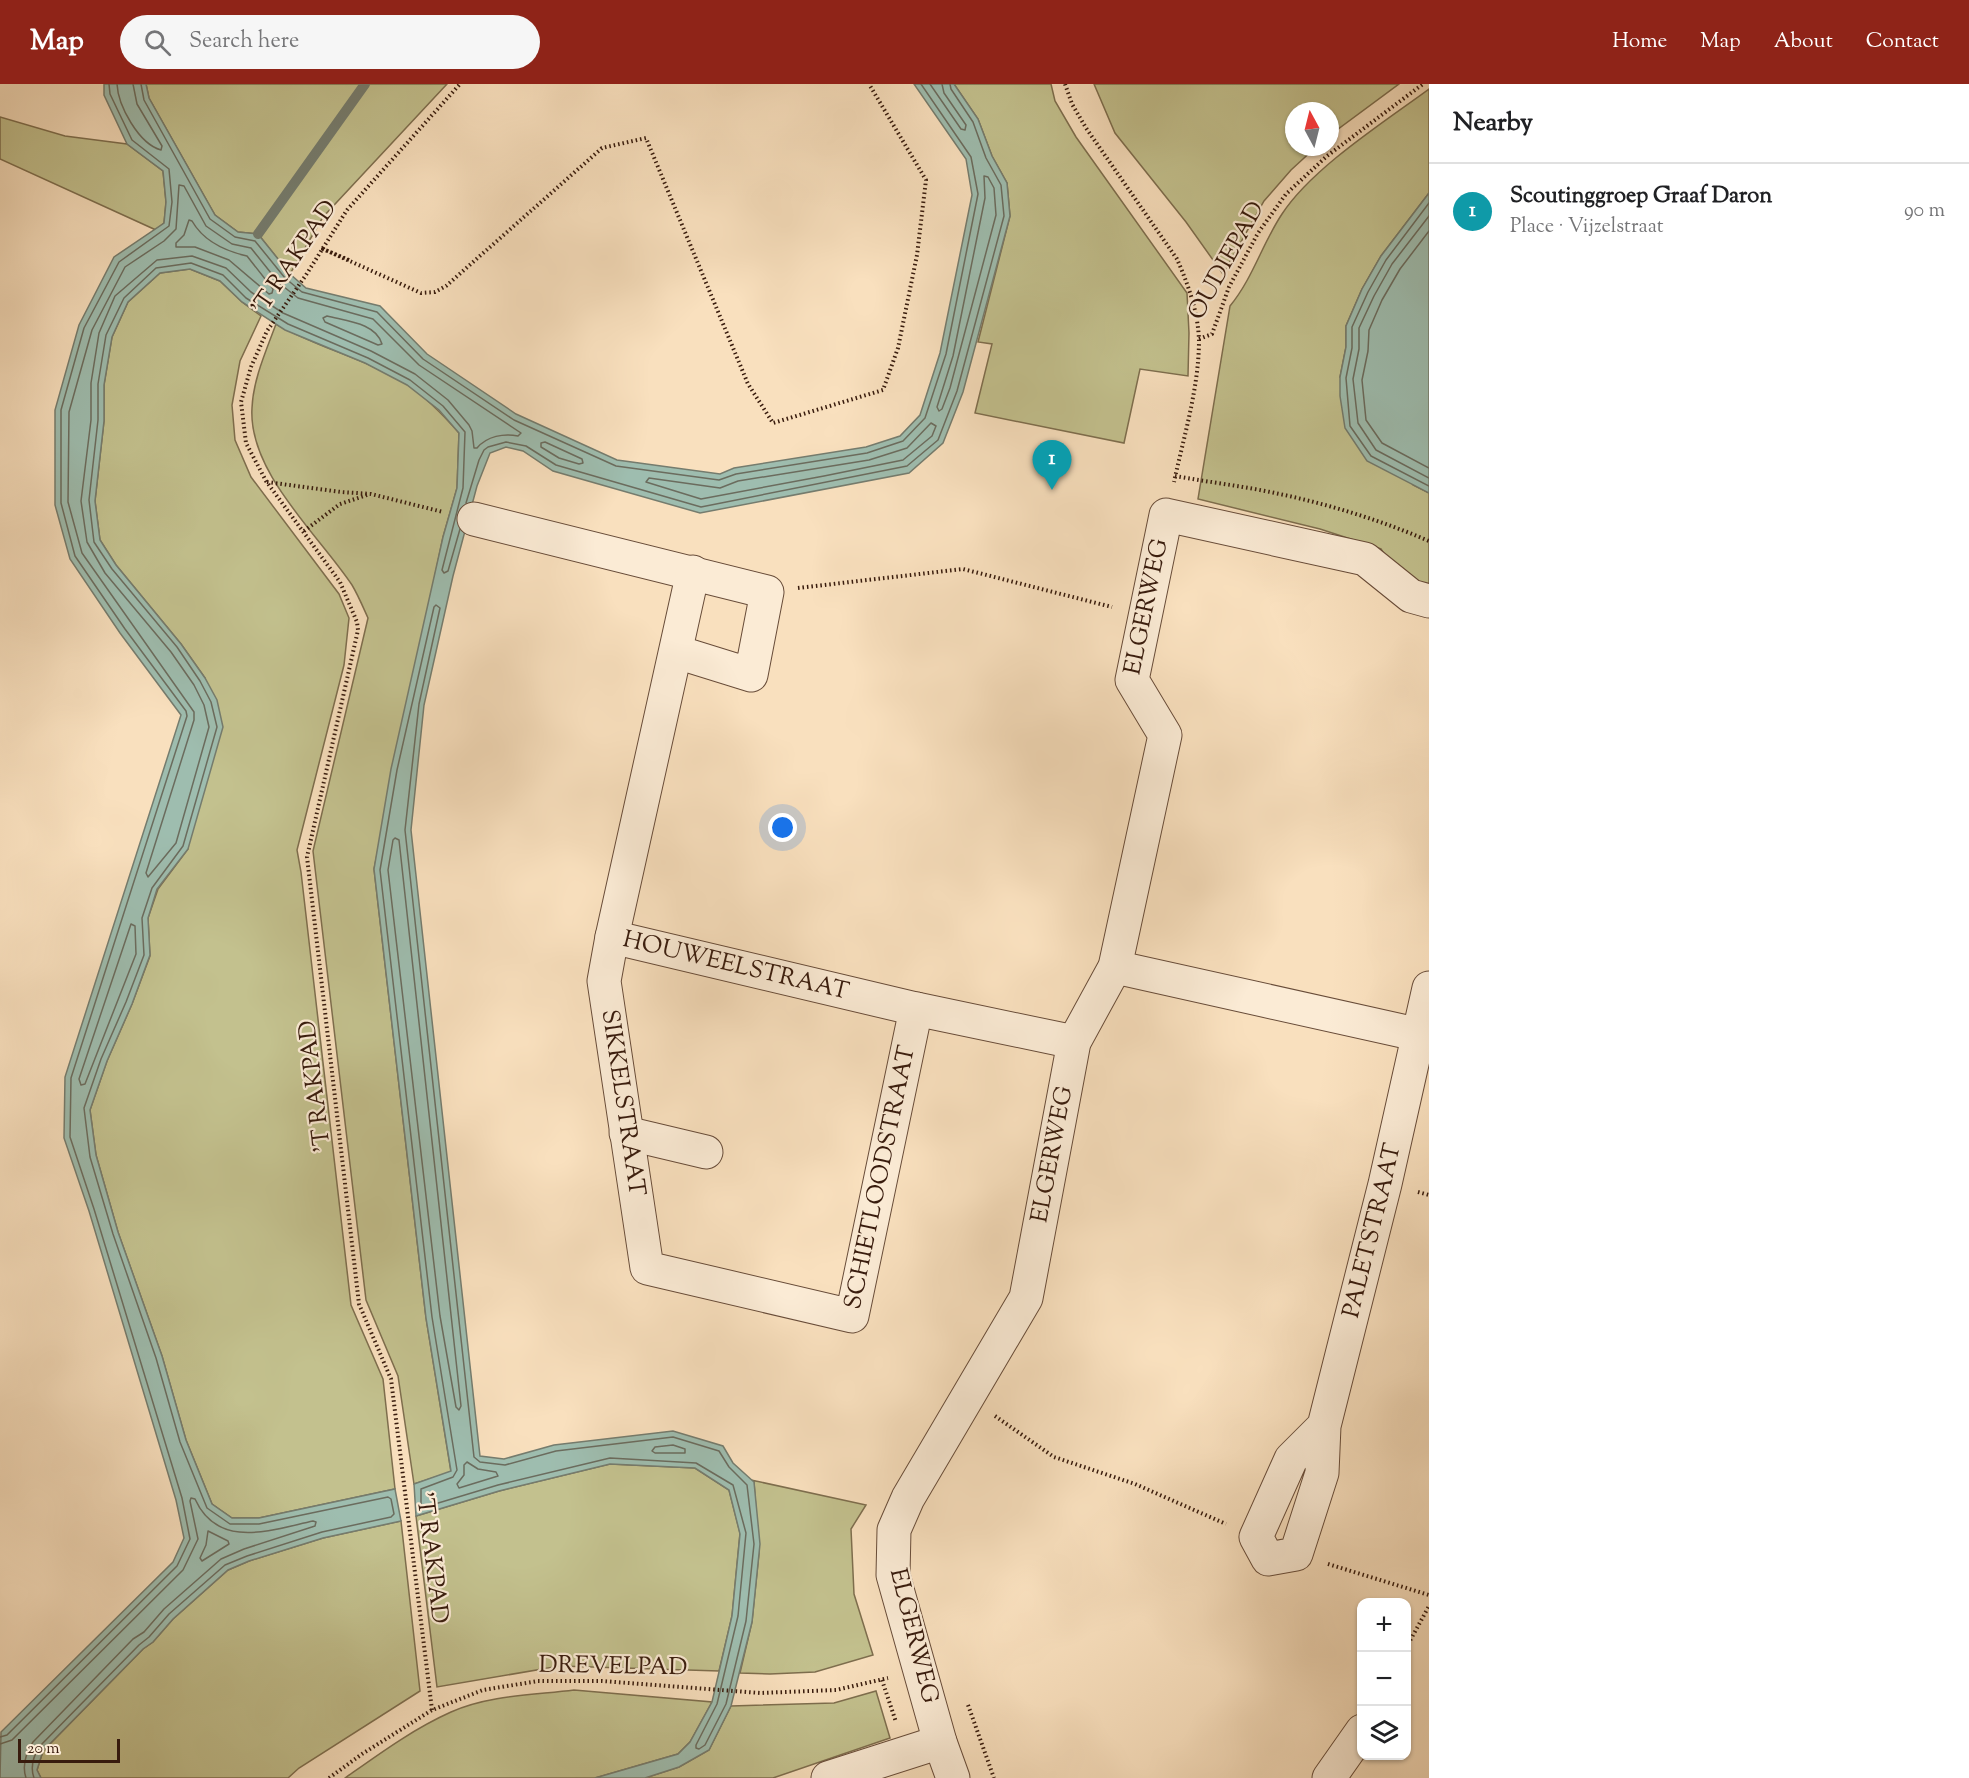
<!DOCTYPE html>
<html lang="en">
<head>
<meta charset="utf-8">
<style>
  body { margin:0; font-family:"Sorts Mill Goudy",serif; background:#f6f6f6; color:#202124 }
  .controls { position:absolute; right:18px; bottom:18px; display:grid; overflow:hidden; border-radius:12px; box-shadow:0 2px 4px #0004 }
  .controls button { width:54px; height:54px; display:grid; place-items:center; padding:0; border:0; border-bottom:2px solid #e0e0e0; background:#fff; color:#202124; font:30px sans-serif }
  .compass { position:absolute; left:1285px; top:18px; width:54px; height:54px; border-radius:50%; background:#fff; box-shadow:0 2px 4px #0004; rotate:353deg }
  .scale { position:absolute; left:18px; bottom:15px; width:102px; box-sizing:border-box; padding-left:6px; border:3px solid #381b0d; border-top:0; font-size:16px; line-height:21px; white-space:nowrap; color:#381b0d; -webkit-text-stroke:4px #fbebd5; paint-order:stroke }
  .you { position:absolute; left:783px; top:744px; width:21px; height:21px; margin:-15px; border:4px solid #fff; border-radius:50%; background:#1a73e8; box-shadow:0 0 0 9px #1a73e833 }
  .badge { display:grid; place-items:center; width:39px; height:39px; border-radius:50%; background:#8f2418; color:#fff; font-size:20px; font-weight:700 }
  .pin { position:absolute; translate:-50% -50px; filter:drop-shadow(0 2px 3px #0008) }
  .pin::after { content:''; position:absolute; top:32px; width:21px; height:18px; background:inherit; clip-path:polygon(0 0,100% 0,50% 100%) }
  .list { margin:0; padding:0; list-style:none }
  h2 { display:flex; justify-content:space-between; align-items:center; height:78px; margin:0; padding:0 24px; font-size:26px }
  h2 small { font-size:20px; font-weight:400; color:#757577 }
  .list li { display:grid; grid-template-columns:39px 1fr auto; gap:18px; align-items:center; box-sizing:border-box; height:96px; padding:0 24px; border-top:2px solid #e0e0e0 }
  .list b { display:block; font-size:22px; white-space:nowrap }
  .list p { margin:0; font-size:20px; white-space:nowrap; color:#757577 }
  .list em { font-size:20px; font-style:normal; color:#757577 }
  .icon { flex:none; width:33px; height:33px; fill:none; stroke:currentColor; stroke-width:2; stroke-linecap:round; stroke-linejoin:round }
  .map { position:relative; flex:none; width:1429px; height:1694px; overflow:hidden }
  header { display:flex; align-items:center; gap:36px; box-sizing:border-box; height:84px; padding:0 30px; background:#8f2418; color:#fff }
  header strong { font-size:28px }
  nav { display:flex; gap:33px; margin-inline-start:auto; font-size:21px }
  .search { width:420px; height:54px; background:#f6f6f6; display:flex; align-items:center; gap:15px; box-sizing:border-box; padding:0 21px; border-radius:33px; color:#757577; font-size:22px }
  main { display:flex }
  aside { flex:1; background:#fff }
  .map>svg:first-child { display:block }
  .green { fill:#c3c18e; stroke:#7e6e4e; stroke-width:1.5 }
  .water { fill:#9ebdaf; stroke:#757c6e; stroke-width:1.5 }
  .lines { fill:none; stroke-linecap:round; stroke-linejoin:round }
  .shore { stroke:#6b6c5e; stroke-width:1.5 }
  .stream { stroke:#757c6e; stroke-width:10 }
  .minor-casing { stroke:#684c39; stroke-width:35 }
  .path { stroke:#381b0d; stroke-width:4; stroke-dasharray:1.5 3; stroke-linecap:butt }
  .minor { stroke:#fbebd5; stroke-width:33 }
  .labels { text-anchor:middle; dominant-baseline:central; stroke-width:4.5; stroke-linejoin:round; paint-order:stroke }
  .street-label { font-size:24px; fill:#381b0d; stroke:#fbebd5 }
</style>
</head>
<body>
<header>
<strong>Map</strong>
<div class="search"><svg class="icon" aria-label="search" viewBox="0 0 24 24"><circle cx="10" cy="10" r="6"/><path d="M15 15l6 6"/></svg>Search here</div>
<nav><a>Home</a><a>Map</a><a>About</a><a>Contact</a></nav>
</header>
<main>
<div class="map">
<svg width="1429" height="1694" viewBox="0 0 1429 1694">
  <rect width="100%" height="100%" fill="#f9e0be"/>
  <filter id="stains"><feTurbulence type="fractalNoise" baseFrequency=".00333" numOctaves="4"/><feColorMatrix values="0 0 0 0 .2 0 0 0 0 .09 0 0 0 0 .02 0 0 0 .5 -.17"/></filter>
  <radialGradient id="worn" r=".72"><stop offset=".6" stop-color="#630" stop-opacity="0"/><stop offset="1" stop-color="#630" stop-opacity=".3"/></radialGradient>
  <g class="green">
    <path d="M146,0H447L323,133L290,190L258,150L238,148L215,131L149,14Z"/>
    <path d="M954,0H1051L1055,17L1076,53L1187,209L1189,249L1188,292L1140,285L1124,359L975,329L992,260L978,258L1010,132L1007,99L992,72L978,35Z"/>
    <path d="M1094,0H1399L1330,51V27H1294V63H1316L1291,86L1264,117L1223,190L1186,138L1115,49Z"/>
    <path d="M1429,5V109L1381,172L1362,205L1346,242V263L1340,293L1413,401L1429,409V504L1397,491L1381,465L1320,445L1198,415L1230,222C1253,194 1262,160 1282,130C1312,84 1384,38 1429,5Z"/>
    <path d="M0,33L65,52L127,60L163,87L166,118L164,139L156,146L0,75Z"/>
    <path d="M190,185L220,197L242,218L261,232L240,277L232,321L235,356L251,393L339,510L349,534L344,581L297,766L301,788L351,1221L383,1295L395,1405L259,1434H232L212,1420L186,1356L162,1272L118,1148L96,1071L90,1026L107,977L132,920L150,872L148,834L158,805L188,765L205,594L181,560L116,481L100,456L95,417L104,337V301L112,253L128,218L160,189Z"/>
    <path d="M276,240C318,264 367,275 408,301C428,315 444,332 459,349L457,404L443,453L374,785L426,1234L451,1388L414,1400L398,1292L366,1216L313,767L368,534C363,523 358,511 352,501C318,450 248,388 252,324C253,296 266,267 276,240Z"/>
    <path d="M610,1380L695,1384L729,1406L740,1449L732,1532L719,1587L560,1582L437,1603L416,1432L499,1407Z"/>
    <path d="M751,1396L866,1421L851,1445L854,1510L873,1571L815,1588L770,1590L740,1589L752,1538L759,1469L754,1398Z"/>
    <path d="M401,1437L420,1607L299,1684L288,1694H41L37,1686L43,1667L143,1565L153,1558L173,1535L228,1486L249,1477L323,1454Z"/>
    <path d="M574,1606L712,1618L690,1658L678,1670L595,1694H345C379,1670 413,1645 451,1628C489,1611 534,1611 574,1606Z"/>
    <path d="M876,1607L890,1654L773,1694H645L679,1683L709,1666L731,1622L834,1619Z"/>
  </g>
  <g class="water">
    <path d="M104,0H146L149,14L215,131L238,148L258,150L290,190L306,204L380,222L427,270L516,330L617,376L720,390L734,384L866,363L900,352L920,331L940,269L972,111L966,75L914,0H954L978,35L992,72L1007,99L1010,132L963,308L943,359L909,389L700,429L553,387L523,367L506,363L490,369L477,402L453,492L424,621L411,746L480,1372L504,1375L554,1361L673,1347L723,1362L733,1379L754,1398L760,1460L752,1538L731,1622L709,1666L679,1683L645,1694H595L678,1670L690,1658L712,1618L732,1532L740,1450L729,1406L695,1384L610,1380L499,1407L416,1432L414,1400L451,1387L426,1234L374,785L391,685L443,453L457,404L459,349L439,326L407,301L365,279L285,246L242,218L220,197L190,185L160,189L128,218L112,253L104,301V337L95,417L100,456L116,481L181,560L205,594L217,616L223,643L188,765L157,805L148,834L150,871L132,920L107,977L90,1026L96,1071L118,1148L162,1272L186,1356L212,1420L232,1434H259L395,1405L401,1437L323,1454L249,1477L228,1486L173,1535L153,1558L143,1565L43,1667L37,1686L41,1694H0L1,1648L173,1478L184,1454L176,1416L89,1127L64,1054L65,993L181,631L120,549L70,475L55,421V326L79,241L114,173L164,139L166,118L163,87L127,60L104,11Z"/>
    <path d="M1429,109V409L1367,377L1345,344L1340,312V293L1346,263V242L1362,205L1381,172Z"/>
  </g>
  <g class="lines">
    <g class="shore">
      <path d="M117,0C118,22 139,60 161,66L162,62L137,20L133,0"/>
      <path d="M141,0L144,16L210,135L235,153L255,157L285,194L302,208L377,228L423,275L514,336L616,382L719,396L736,390L867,369L903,357L925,334L946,270L978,110L971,73L921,0"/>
      <path d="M930,0L961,45L965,46L966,41L944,9L942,0"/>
      <path d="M984,92L988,93L994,104L996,131L950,304L942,325L939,327L937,323L953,272L985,114Z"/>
      <path d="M179,101L184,102L206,142L232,160L251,164L279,199L298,214L373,235L419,281L521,349L518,352C504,349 487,352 477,364H474L472,347L469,341L448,316L415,290L371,267L283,229L251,208L226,184L192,172L157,176L115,212L99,249L91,299V336L81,417L87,458L105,489L171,568L194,601L204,621L209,643L176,759L148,793L146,789L194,636V628L82,469L68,418L69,328L92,246L125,183L164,157L176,145Z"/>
      <path d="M1429,119L1386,176L1368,208L1352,243V264L1346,294L1350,342L1371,372L1429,402"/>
      <path d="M1429,132L1392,180L1374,212L1359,244V265L1353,295L1358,339L1376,366L1429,394"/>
      <path d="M189,136L192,137C204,158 225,167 247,172L273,205L272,209L269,210L229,176L195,163H176V159L184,151Z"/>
      <path d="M1429,147L1400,185L1382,216L1369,246L1368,267L1362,296L1366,336L1382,359L1429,384"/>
      <path d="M327,232C346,237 376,239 382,260L378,261L325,238L323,234Z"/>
      <path d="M931,339L936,342L932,352L903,376L824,392L701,415L646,398L649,394L720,404L738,397L869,376L907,364Z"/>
      <path d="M545,358L582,375L583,379L579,380L559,374L541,363V359Z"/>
      <path d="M466,419L479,376L484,366L488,363L506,358L526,362L556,381L701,423L907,382L938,356L957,307L1004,132L1001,101L986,74L973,38L951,5L950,0"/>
      <path d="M436,521L440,524L419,620L405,746L474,1373L480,1378L505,1381L556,1367L673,1353L719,1367L729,1383L747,1401L754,1460L746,1537L726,1620L705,1661L699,1665L696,1664V1661L717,1620L738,1532L746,1449L733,1401L696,1379L610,1374L498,1401L425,1423L421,1421V1405L453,1393L457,1386L432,1233L380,786L397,686L434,523Z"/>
      <path d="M395,754L399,756L461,1322L459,1326L456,1323L440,1232L388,786L393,756Z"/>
      <path d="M131,840L135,842L136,870L85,1000L81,1001L79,995Z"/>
      <path d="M673,1361L685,1365V1369H655L652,1367L655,1363Z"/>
      <path d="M467,1378L478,1385L496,1388L498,1392L459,1404L457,1400L464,1391V1381Z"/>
      <path d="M208,1447L228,1457L229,1460L202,1477L200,1474L206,1461Z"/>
      <path d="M0,1653L7,1651L177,1482L190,1455L182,1414L94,1125L70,1053L71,994L187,632L186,627L125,545L75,472L61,419V326L84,244L119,178L169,142L172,118L169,85L132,56L110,10L109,0"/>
      <path d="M0,1660L12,1656L183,1486L198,1455L190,1417L191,1414L195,1415C218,1466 271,1446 313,1437L316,1438L315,1442L244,1465L221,1475L164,1525L144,1548L133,1555L33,1658C26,1669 22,1682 26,1694"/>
      <path d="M34,1694C30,1683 33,1673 39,1663L139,1561L149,1553L169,1530L225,1481L247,1472L322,1448L391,1433L394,1430L391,1415L388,1413L259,1440H230L207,1424L180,1358L156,1274L113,1150L90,1073L84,1024L101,975L126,918L144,871L142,834L152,804L183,762L217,643L211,618L200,597L177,563L112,485L94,458L89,416L98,336V300L106,251L124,214L156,184L191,179L223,191L246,214L288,240L368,274L410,296L443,322L465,348L463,404L442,486L444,489L448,487L460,445"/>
    </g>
    <path class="stream" d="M258,150L365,0"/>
    <g class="minor-casing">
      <g id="minor">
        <path d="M474,435L767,508L751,591L677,568"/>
        <path id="s1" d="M693,488L612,853L916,925L1074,958"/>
        <path id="s2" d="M612,853L604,897L647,1184L852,1232L916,925"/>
        <path d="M1115,883L1429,953"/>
        <path d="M626,1049L706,1068"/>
        <path id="s3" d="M1324,1342L1291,1375L1256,1453L1268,1475L1296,1470L1322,1389L1324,1342L1385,1100L1429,904"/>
        <path d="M828,1694L940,1658"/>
        <path id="s4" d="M953,1694L940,1658L893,1491L894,1446L908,1414L1026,1214L1074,958L1115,883L1165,651L1132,596L1166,431L1365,475L1411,512L1429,517"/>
        <path d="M1329,1694L1362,1647"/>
      </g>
    </g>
    <g class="path">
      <path d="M1065,0L1072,20L1086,44L1177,175C1188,200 1198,228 1199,256C1199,303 1184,352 1174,398"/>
      <path d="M349,176L323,165L421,209L435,208L446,202L602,64L646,54L748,300L773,339L883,306L898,264L917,171L926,96L869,0"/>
      <path d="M1199,255L1212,250L1229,203L1258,149L1286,110L1327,72L1423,0"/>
      <path d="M1175,392C1208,398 1242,402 1275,409C1328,420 1380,436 1429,457"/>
      <path d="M267,398L341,408L371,410L443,428"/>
      <path d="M304,447L340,420L367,411"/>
      <path d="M798,504L963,485L1112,523"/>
      <path d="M1418,1108L1429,1111"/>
      <path d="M995,1332L1054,1373L1135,1400L1226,1440"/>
      <path d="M1328,1480L1429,1511"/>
      <path d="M1406,1564L1429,1522"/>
      <path d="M882,1596L896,1638"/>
      <path d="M968,1621L994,1694"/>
      <path d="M432,1626L391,1295L359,1220L307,773L358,546L357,538L340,498L266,397L246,359L241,318L251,283L267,247L306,191L347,126L460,0"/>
      <path d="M329,1694L362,1670L432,1626L483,1606L538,1597H602L760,1609L836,1606L888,1594"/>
    </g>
    <use href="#minor" class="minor"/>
  </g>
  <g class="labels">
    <g class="street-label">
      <text transform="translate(295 174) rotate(-56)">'T RAKPAD</text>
      <text transform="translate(1227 177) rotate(-61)">OUDIEPAD</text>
      <text stroke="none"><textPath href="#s4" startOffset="1246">ELGERWEG</textPath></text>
      <text stroke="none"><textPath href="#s1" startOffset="501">HOUWEELSTRAAT</textPath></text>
      <text transform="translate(316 1002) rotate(-97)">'T RAKPAD</text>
      <text stroke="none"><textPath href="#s2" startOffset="168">SIKKELSTRAAT</textPath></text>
      <text stroke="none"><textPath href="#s4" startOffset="670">ELGERWEG</textPath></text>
      <text stroke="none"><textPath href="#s2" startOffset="687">SCHIETLOODSTRAAT</textPath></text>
      <text stroke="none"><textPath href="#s3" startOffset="519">PALETSTRAAT</textPath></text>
      <text transform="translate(431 1474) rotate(83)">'T RAKPAD</text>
      <text transform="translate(913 1552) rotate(76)">ELGERWEG</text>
      <text transform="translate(613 1583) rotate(1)">DREVELPAD</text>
    </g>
  </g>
  <rect width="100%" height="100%" filter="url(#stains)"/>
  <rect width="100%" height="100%" fill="url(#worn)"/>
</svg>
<div class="controls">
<button>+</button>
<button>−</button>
<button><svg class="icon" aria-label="layers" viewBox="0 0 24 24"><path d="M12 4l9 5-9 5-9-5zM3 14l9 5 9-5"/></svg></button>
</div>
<svg class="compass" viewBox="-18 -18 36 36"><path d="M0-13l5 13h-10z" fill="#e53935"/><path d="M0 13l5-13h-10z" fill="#757577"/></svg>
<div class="scale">20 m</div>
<div class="you"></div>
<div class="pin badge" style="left:1052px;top:406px;background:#0f9aa8">1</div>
</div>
<aside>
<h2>Nearby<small></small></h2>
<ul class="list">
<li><span class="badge" style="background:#0f9aa8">1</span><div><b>Scoutinggroep Graaf Daron</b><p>Place · Vijzelstraat</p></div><em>90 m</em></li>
</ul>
</aside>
</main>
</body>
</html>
